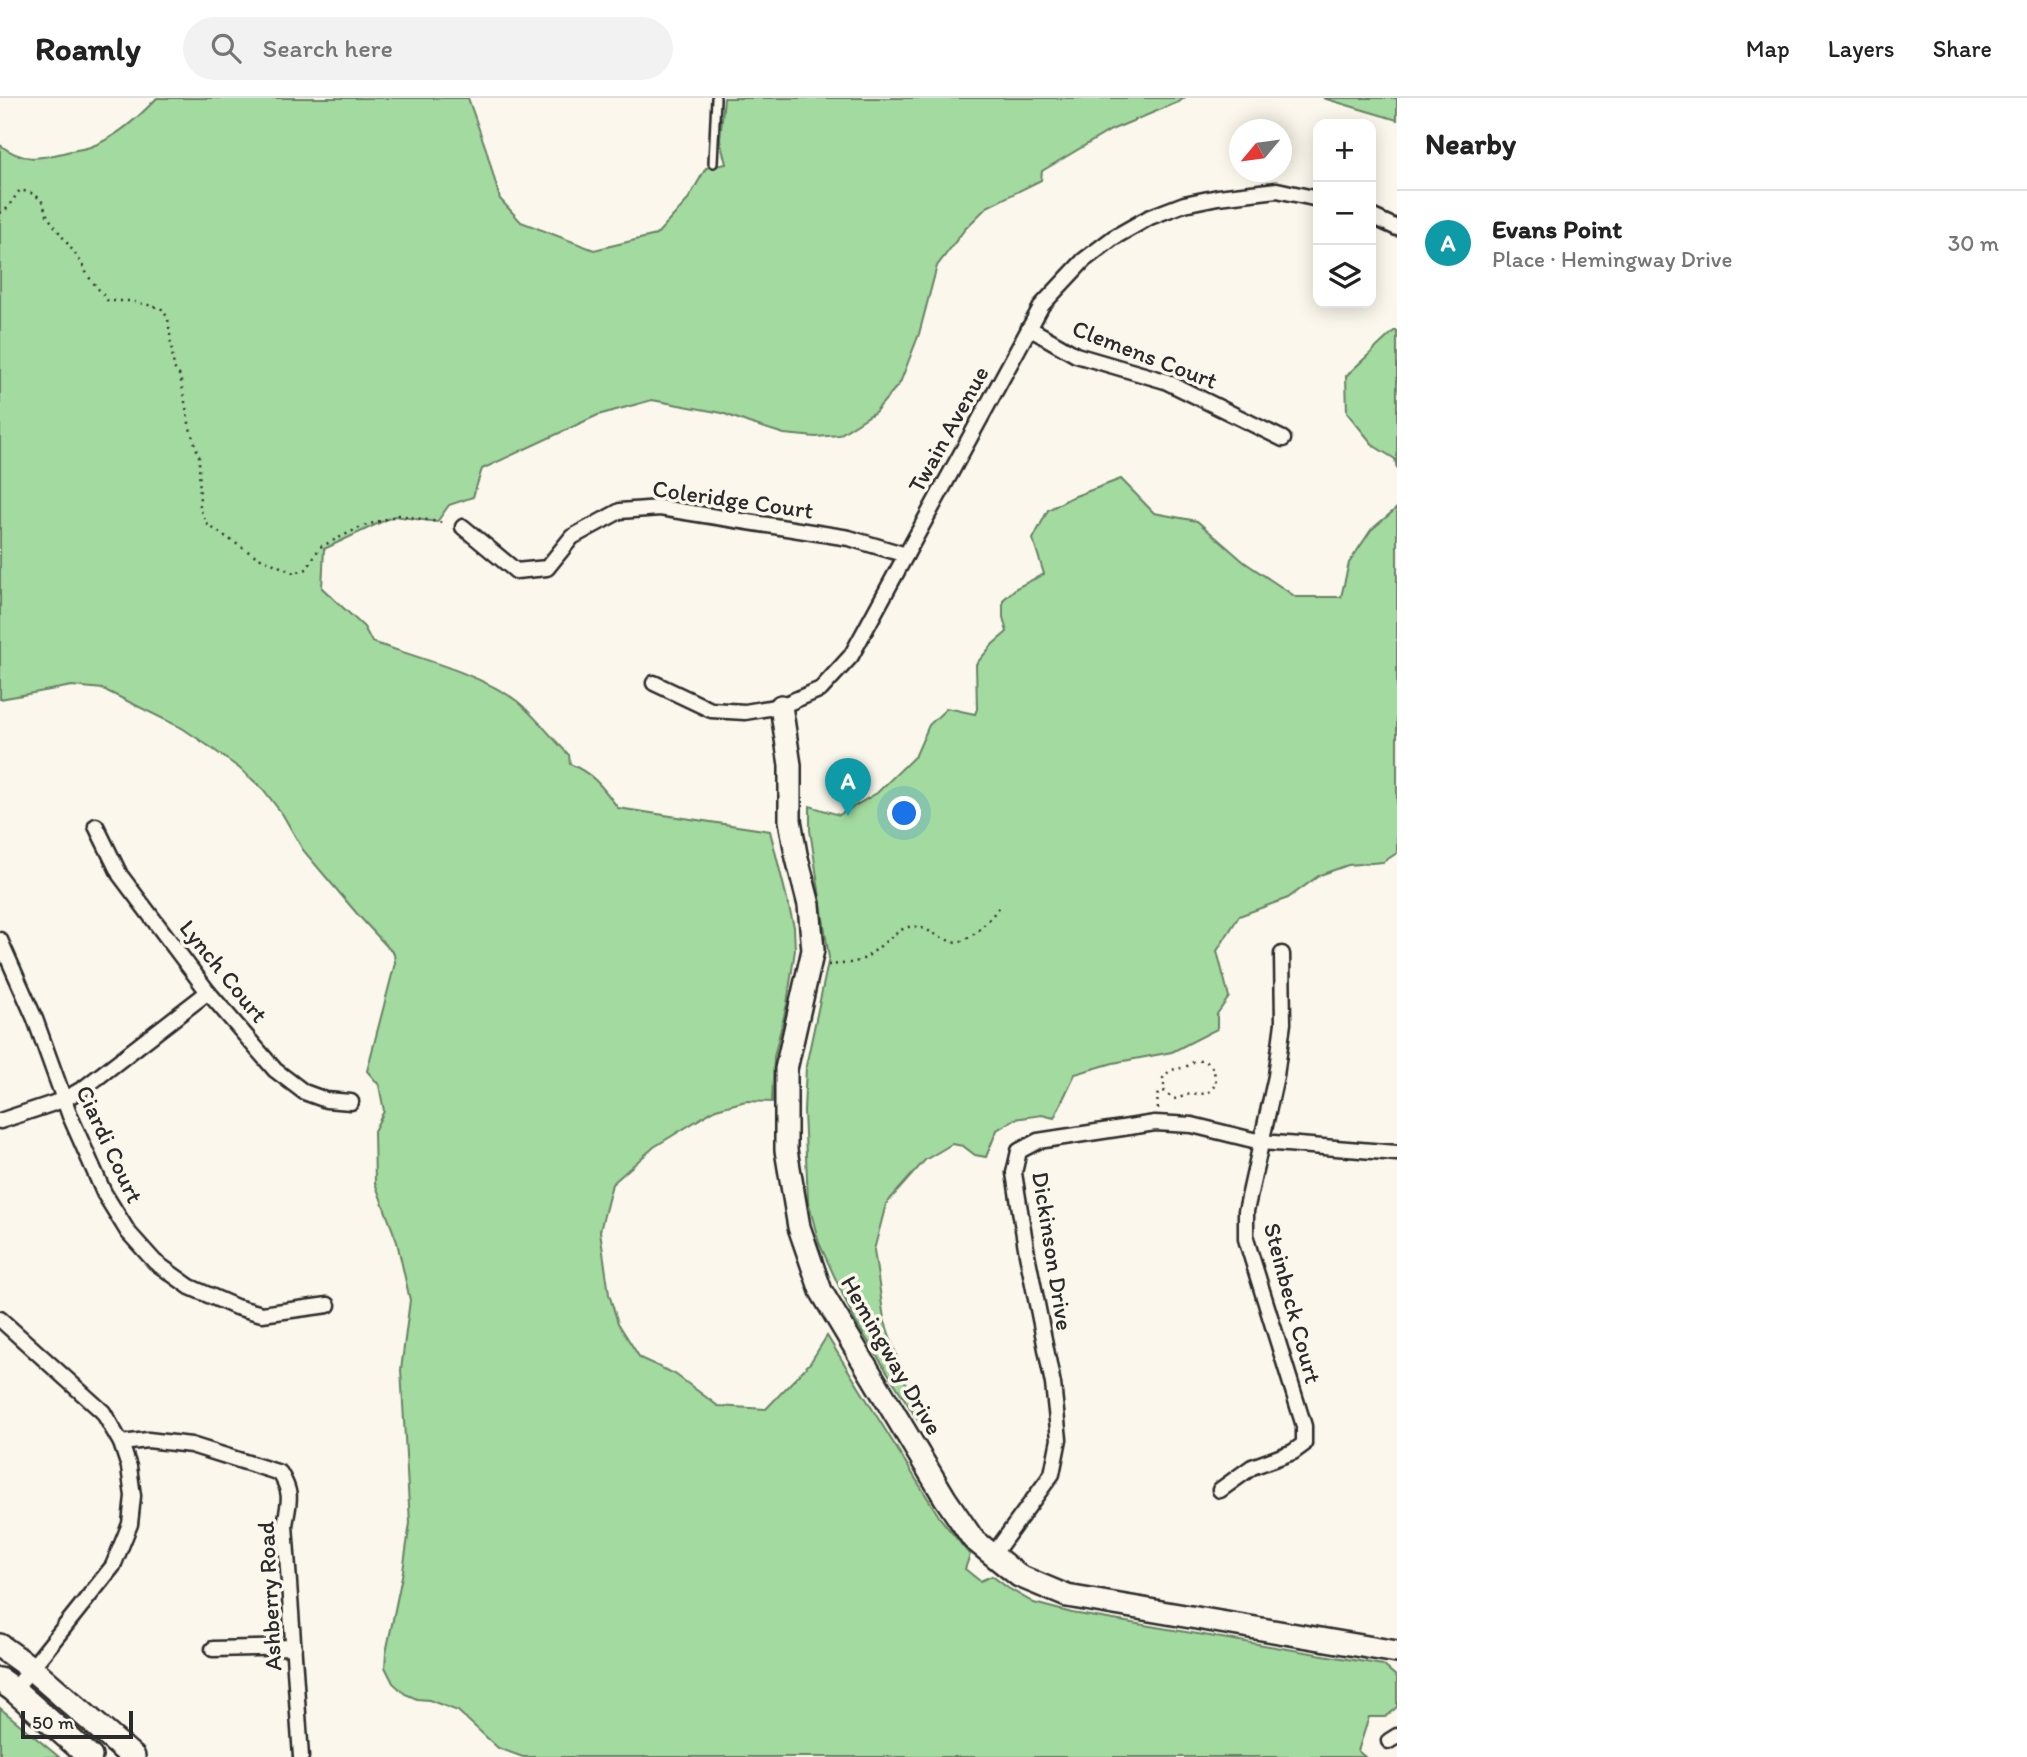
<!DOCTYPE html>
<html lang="en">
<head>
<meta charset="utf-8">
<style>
  body { margin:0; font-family:Itim,sans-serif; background:#f2f2f2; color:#222 }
  .controls { position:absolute; right:21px; top:21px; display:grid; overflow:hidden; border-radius:14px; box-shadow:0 4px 18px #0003 }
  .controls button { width:63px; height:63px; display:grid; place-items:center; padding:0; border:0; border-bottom:2px solid #e0e0e0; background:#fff; color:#222; font:35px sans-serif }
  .compass { position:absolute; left:1229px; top:21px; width:63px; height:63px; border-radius:50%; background:#fff; box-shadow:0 4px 18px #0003; rotate:241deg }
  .scale { position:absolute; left:21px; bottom:18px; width:112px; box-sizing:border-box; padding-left:7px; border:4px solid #2b2b2b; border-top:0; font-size:19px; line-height:24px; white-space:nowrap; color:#2b2b2b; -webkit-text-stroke:5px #fbf7ec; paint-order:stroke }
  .you { position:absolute; left:905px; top:716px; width:24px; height:24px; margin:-18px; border:5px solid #fff; border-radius:50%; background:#1a73e8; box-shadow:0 0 0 10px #1a73e833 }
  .badge { display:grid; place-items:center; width:46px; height:46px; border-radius:50%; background:#7c3aed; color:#fff; font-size:23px; font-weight:700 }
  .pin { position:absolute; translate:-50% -58px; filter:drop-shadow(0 2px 4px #0008) }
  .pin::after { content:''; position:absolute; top:37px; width:24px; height:21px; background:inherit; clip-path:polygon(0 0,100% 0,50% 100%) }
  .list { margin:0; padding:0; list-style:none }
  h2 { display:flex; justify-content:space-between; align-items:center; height:91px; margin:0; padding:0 28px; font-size:30px }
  h2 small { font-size:23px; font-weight:400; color:#767676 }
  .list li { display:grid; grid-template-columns:46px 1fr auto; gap:21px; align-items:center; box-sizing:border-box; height:105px; padding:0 28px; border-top:2px solid #e0e0e0 }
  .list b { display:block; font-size:26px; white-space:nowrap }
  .list p { margin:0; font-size:23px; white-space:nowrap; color:#767676 }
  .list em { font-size:23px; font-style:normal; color:#767676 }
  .icon { flex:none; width:38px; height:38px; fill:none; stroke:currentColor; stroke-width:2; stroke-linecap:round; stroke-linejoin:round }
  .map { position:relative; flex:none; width:1397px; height:1659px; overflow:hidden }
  header { display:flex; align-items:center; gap:42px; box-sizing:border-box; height:98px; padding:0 35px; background:#fff; border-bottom:2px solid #e0e0e0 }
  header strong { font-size:33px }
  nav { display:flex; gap:38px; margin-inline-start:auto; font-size:24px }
  .search { width:490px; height:63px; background:#f2f2f2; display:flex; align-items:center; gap:18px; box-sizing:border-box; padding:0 24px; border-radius:38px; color:#767676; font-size:26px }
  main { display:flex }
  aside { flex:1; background:#fff }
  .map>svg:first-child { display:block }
  .green { fill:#a3da9f; stroke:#678265; stroke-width:2 }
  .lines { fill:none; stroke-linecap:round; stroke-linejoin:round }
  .lane-casing { stroke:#2b2b2b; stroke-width:12 }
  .street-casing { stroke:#2b2b2b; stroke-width:19 }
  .secondary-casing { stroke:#2b2b2b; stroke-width:26 }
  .primary-casing { stroke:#2b2b2b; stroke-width:28 }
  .path { stroke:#2b2b2b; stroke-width:2.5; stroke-dasharray:2 5; stroke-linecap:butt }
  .lane { stroke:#fbf7ec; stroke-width:7 }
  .street { stroke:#fbf7ec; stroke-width:14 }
  .secondary { stroke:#fbf7ec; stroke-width:21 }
  .primary { stroke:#fbf7ec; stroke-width:23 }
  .labels { text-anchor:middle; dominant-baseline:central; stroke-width:7; stroke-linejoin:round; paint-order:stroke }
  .street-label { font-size:24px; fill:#2b2b2b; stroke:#fbf7ec }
</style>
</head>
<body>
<header>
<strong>Roamly</strong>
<div class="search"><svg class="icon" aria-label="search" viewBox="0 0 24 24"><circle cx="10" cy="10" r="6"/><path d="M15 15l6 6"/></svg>Search here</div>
<nav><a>Map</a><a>Layers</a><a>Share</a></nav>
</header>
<main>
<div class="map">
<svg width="1397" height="1659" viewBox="0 0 1397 1659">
  <rect width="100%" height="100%" fill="#fbf7ec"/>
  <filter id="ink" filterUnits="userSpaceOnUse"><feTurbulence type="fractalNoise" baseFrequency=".0143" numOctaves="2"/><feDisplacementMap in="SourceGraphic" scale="14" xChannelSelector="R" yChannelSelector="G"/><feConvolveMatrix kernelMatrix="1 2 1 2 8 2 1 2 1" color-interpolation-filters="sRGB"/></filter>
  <g filter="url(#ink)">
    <g class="green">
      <path d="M157,0H468L486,51L500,101L521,124L594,152L656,137L687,103L706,70L726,66L720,42L724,0H1184L1179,4L1111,32L1042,73L1041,82L987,109L965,131L937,168L919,236L900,285L875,314L839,337L816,339L784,336L749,325L722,315L652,302L598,317L482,371L473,399L449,407L437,424L394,418L324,451L322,490L364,529L372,544C416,559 480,576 517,603C533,616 554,642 569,657L570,666C594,676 603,690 618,710L770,733L794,829L795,852L787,906L774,959L772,1004L746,1003L716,1011L654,1049L612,1086L600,1133L609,1196L618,1225L640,1260L675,1276L718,1308L766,1311L810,1265L827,1238L940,1420L970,1457L965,1471L980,1483L992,1478L1008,1490L1034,1505L1072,1515L1383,1567L1397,1579V1609L1385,1619H1369L1358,1653L1365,1659H523L498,1650L458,1613L429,1602L417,1601L405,1596L393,1585L385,1569L386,1555L403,1473L410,1425L401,1272L410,1202L397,1144L375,1085L374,1033L384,1013L379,987L367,973L395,865L394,856L359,818L303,752L283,717L263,691L239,670L210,649L182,630L103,591L72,588L0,601V47C22,64 38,61 63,55C72,52 81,52 90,49C116,40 138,20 157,0Z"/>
      <path d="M1323,0H1397V22Z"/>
      <path d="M1394,233H1397V371L1395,361L1374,348L1347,315L1346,278Z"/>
      <path d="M1121,381L1154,415L1197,423L1244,464L1296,499H1341L1349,465L1371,432L1397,410V755L1383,764L1348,767L1320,777L1288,800L1239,818L1217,853L1229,899L1217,916V931L1172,954L1113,965L1075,976L1054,1020L1042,1017L1015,1021L997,1032L986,1059L975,1057L963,1048L952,1046L925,1062L886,1106L874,1152L884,1221L919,1324L855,1223L819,1145L808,1103L804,1013L806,968L829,860L810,732V708L839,717L877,695L916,657L929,627L947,610L975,616L977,611L976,566L993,546L1007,534L1003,519V502L1016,490L1044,476L1033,441L1048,412L1070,400Z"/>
      <path d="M0,1610L59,1659H0Z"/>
    </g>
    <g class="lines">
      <g class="lane-casing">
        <path id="lane" d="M713,65L716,0"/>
      </g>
      <g class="street-casing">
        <g id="street">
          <path d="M1371,118L1397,130"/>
          <path d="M1029,230L1076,257L1165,283L1283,341"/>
          <path d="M463,429L516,473L547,470L572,439L620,413L660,410L849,440L906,457"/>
          <path d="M654,585L711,612L745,614L781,608L821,591L851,558L1042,207L1084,162L1113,140L1150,119L1184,106L1218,99L1277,92L1318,101"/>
          <path d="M96,728L120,777L208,894L275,972L304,994L326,1002L351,1004"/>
          <path d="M0,842L35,921L70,1018L104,1095L128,1134L155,1164L190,1189L236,1209L262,1216L328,1207"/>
          <path d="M0,1023L63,1002L84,990L208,894"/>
          <path d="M0,1221L103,1314L121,1345L129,1369L133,1398L130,1426L113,1468L14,1592"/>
          <path d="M121,1345L148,1342L191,1347L280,1375C293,1397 289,1402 285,1427L301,1659"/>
          <path d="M1220,1392L1252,1369L1293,1354L1304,1346V1328L1246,1141V1113L1276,978L1283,925L1282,856"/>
          <path d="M993,1457L1052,1376L1059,1341L1053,1286L1027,1156L1014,1075L1019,1053L1038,1043L1155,1025L1192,1027L1261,1044L1397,1055"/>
          <path d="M213,1551L294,1549"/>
          <path d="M1389,1643L1397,1638"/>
        </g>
      </g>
      <g class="secondary-casing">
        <path id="secondary" d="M781,608L790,667V722L796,756L809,807L813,852L786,971V1052L799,1129L821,1193L945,1400L973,1441L1019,1478L1067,1498L1397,1554"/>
      </g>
      <g class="primary-casing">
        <g id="primary">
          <path d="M0,1548L32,1571L133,1659"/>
          <path d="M0,1582L14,1592L90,1659"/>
        </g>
      </g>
      <g class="path">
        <path d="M0,115L5,113L20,92L31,95L41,101L48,119L81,164L88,178L108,203H131L161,210L168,220L174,270L180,278L190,330L199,358L200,411L208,427L252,456L294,475L307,471L320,449L361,429L399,417L444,425"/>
        <path d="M828,867C839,866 851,866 861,862C874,856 890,837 905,830C927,821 945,853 966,841C980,834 991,819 1001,807"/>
        <path d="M1158,1011L1157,997L1165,993C1176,1007 1178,998 1191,996C1205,995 1208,999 1216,985C1215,974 1212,961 1197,963C1190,964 1194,966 1187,968C1176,973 1172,968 1163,980L1165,993"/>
      </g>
      <use href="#lane" class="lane"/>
      <use href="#street" class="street"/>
      <use href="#secondary" class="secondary"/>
      <use href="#primary" class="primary"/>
    </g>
  </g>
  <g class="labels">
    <g class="street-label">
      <text transform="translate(1145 256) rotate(21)">Clemens Court</text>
      <text transform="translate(948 331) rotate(-61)">Twain Avenue</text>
      <text transform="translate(733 401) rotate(8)">Coleridge Court</text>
      <text transform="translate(224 873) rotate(51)">Lynch Court</text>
      <text transform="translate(110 1046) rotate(65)">Ciardi Court</text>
      <text transform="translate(1053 1153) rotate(81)">Dickinson Drive</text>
      <text transform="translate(1293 1205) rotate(75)">Steinbeck Court</text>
      <text transform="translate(892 1257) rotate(60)">Hemingway Drive</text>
      <text transform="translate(269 1498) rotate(-93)">Ashberry Road</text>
    </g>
  </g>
</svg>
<div class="controls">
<button>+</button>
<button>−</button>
<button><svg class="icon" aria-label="layers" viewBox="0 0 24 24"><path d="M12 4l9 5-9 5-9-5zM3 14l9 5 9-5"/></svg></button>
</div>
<svg class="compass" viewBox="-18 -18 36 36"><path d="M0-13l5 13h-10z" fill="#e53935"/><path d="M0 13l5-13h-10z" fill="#767676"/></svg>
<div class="scale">50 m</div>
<div class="you"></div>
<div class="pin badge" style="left:848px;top:718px;background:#0f9aa8">A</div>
</div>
<aside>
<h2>Nearby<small></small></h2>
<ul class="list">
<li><span class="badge" style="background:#0f9aa8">A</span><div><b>Evans Point</b><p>Place · Hemingway Drive</p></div><em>30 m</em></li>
</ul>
</aside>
</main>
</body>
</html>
